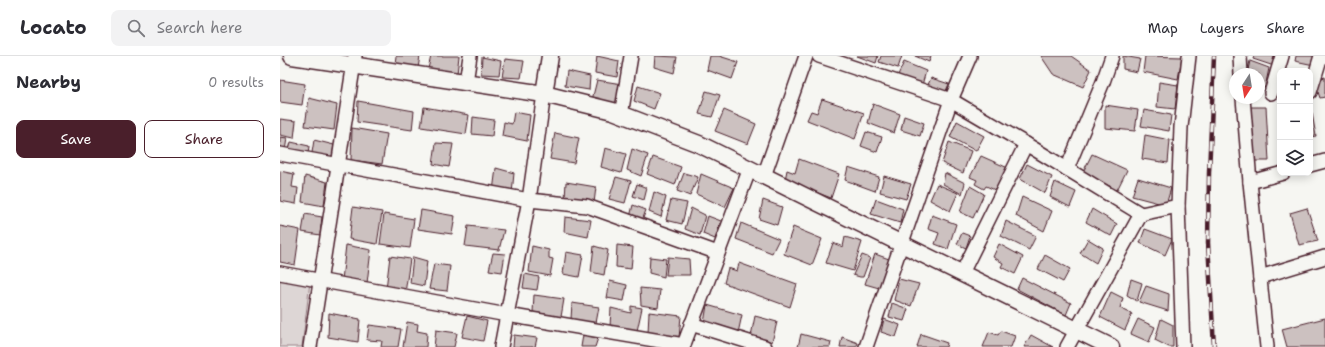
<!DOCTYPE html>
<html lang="en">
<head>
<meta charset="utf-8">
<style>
  body { margin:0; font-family:"Shantell Sans",sans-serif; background:#f2f2f3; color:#2b2b33 }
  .controls { position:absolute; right:12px; top:12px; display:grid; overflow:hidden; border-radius:8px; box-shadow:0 2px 10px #0003 }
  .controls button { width:36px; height:36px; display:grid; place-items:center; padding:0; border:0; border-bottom:1px solid #e1e1e2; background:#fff; color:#2b2b33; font:20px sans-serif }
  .compass { position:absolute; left:949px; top:12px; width:36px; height:36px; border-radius:50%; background:#fff; box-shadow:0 2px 10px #0003; rotate:192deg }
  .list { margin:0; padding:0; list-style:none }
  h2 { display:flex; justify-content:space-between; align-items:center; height:52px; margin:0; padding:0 16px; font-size:17px }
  h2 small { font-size:13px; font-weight:400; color:#7c7c81 }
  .actions { display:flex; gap:8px; padding:12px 16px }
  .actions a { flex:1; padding:9px 0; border:1px solid #4a1f2b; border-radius:8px; text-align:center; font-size:14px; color:#4a1f2b }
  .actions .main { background:#4a1f2b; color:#fff }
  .icon { flex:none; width:22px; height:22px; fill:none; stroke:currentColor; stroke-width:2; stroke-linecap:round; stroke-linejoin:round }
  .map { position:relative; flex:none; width:1045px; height:291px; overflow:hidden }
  header { display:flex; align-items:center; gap:24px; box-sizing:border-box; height:56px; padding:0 20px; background:#fff; border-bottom:1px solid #e1e1e2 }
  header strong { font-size:19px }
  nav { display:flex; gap:22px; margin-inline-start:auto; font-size:14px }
  .search { width:280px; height:36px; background:#f2f2f3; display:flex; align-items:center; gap:10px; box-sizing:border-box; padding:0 14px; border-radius:8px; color:#7c7c81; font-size:15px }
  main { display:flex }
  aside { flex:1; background:#fff }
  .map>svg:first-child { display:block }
  .green { fill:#ddd6d5; stroke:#947a80 }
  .building { fill:#ccc1c0; stroke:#4a1f2b }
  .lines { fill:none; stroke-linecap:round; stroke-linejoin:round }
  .minor-casing { stroke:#4a1f2b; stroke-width:16 }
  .tertiary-casing { stroke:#4a1f2b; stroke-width:19 }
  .minor { stroke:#f6f6f2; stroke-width:13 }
  .tertiary { stroke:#f6f6f2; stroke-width:16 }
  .rail-casing { stroke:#4a1f2b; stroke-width:4.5 }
  .rail { stroke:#f6f6f2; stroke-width:3; stroke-dasharray:9; stroke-linecap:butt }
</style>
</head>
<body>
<header>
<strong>Locato</strong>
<div class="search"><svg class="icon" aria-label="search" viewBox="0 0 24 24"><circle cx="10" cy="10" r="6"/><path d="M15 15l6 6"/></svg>Search here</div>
<nav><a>Map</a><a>Layers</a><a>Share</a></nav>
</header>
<main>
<aside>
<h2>Nearby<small>0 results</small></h2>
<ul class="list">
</ul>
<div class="actions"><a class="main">Save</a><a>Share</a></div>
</aside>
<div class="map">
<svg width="1045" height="291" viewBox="0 0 1045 291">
  <rect width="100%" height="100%" fill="#f6f6f2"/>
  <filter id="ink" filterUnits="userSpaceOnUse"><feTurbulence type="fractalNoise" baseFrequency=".025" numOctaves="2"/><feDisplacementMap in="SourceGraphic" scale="8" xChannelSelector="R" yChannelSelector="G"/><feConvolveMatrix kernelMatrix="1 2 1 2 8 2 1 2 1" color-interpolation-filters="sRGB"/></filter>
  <g filter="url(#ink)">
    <path class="green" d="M0,221L30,226L22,291H0Z"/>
    <g class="building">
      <path d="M116,0H140L138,12L115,8Z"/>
      <path d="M151,0H179L177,18L148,13Z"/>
      <path d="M317,0L339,5L337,21L315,17Z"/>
      <path d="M375,0L397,1L394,17L374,11Z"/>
      <path d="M430,0H439L458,6L452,23L427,14Z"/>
      <path d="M577,0H598L596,7Z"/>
      <path d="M601,0H622L618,12L599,6Z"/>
      <path d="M635,0H651L649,6Z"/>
      <path d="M761,0H791L811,14L803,31L773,18Z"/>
      <path d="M843,0L860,3L857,16L843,13Z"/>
      <path d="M865,0L902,1L898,23L863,16Z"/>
      <path d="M974,0H996L994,10L973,3Z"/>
      <path d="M1016,0H1036L1034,9L1015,5Z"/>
      <path d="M202,1L221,5L219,19L201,18Z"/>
      <path d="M225,3L244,5L241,22L222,21Z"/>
      <path d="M970,5L989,12L985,32L979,30V18H967Z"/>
      <path d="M624,6L646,15L642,29L618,19Z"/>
      <path d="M287,15L310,20L309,34L285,30Z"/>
      <path d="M1045,21V41L1040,42L1034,24Z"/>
      <path d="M651,22L669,28L665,37L647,31Z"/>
      <path d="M0,24L25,28L22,49L0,46Z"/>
      <path d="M317,24L342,28L338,49L312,44Z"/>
      <path d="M879,26L898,29L895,53L877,51Z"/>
      <path d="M358,30L380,37L374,53L354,45Z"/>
      <path d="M426,35L440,39L432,61L419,58Z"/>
      <path d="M29,42L57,49L54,74L25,70Z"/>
      <path d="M542,43L584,57L575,83L527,64L531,55L537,57Z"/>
      <path d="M78,45L134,55L132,74L77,66Z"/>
      <path d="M593,48L620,58L614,77L588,67Z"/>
      <path d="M825,49L858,54L855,75L825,72Z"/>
      <path d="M144,51L189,59L186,78L141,71Z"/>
      <path d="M969,51H986L989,105H973Z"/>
      <path d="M444,54L476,68L468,88L435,75Z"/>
      <path d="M864,54L891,59L889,75L861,70Z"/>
      <path d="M234,56L250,59L247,85L222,80L224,66L232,68Z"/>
      <path d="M1032,57L1036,80L1030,81V58Z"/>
      <path d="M624,60L644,67L640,80L621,74Z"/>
      <path d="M193,61L214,64L212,80L192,78Z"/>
      <path d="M0,63L16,65L14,82L0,79Z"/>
      <path d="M677,65L704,80L696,95L670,81Z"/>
      <path d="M72,72L107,78L102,108L71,104Z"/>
      <path d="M586,76L602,81L597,96L581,90Z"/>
      <path d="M275,77L299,82L294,107L270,103Z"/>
      <path d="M865,79L890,84L888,107L862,103Z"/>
      <path d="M0,81L7,82L5,95L0,94Z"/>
      <path d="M34,84L54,89L52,102L32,97Z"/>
      <path d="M11,86L29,90L28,100L8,97Z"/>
      <path d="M669,86L691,95L683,117L662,107Z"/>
      <path d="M156,87L173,88L169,111L153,108Z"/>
      <path d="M325,92L346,98L341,117L321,111Z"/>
      <path d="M352,93L368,99L361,120L347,114Z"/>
      <path d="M812,98L847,114L837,134L803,116Z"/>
      <path d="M701,100L728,112L715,134L706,130L704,133L695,128L697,124L690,121Z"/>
      <path d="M373,101L401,111L395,129L367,118Z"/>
      <path d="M519,103L559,118L551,142L505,124L507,114L515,117Z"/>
      <path d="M747,108L772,121L765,137L740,123Z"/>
      <path d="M568,111L599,121L595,135L565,124Z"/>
      <path d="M216,112L234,117L232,138L213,135Z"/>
      <path d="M0,115L14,118L12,131L18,132L16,148L0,145Z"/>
      <path d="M404,117L418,121L410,140L397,135Z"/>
      <path d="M665,117L685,127L682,138L663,128Z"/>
      <path d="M421,118L454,132L445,151L416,138Z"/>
      <path d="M25,120L47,126L44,150L22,146Z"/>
      <path d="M604,120L631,128L626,143L600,136Z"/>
      <path d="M336,121L351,125L345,147L329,143Z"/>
      <path d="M858,122L891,132L886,149L852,140Z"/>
      <path d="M286,126L316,131L314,147L285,143Z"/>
      <path d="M775,126L796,136L790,151L770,141Z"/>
      <path d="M357,128L367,132L364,144L353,140Z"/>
      <path d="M657,128L678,137L670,155L650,144Z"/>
      <path d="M690,130L704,138L693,162L680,156Z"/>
      <path d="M374,136L386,141L381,161L369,156Z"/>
      <path d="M742,141L772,155L764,175L736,160Z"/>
      <path d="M596,143L623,153L620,167L591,158Z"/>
      <path d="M391,144L407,147L402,168L386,164Z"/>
      <path d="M483,144L502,151L497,169L479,163Z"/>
      <path d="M353,149L366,154L362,165L350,161Z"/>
      <path d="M73,151L102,156L97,188L69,183Z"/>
      <path d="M411,152L425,159L420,179L405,173Z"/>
      <path d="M1027,152L1038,185L1019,189L1010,157Z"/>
      <path d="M812,153L837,168L831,180L806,166Z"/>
      <path d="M141,154L175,160L172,178L138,173Z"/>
      <path d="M25,158L42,161L40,179L22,176Z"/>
      <path d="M104,158L134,163L130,192L100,188Z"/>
      <path d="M652,159L676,168L668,193L655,188L659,177L648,173Z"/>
      <path d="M428,160L441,165L435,183L423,178Z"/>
      <path d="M285,161L311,164L308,181L284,176Z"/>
      <path d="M726,165L756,180L749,194L721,180Z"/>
      <path d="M461,167L499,183L492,197L456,183Z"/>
      <path d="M0,170L20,174L15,209L0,206Z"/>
      <path d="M188,170L224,174L219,194L185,190Z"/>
      <path d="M513,171L542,183L532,209L504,198Z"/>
      <path d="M865,173L892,183L885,199L860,187Z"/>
      <path d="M682,177L690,180L686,192L677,188Z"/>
      <path d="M565,181L582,186L573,215L546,207L553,187L563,191Z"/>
      <path d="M808,183L823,192L816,207L800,197Z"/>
      <path d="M719,188L743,201L735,218L721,211L723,207L713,201Z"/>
      <path d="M66,189L91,194L87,227L62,224Z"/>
      <path d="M337,189L353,191L351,213L336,211Z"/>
      <path d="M252,190L269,194V202L273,203L270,220L249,216Z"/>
      <path d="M314,190L328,194L324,219L311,216Z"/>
      <path d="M286,196L303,199L299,221L283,218Z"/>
      <path d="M213,197L225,198L222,216L209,214Z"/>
      <path d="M595,198L609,203L599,232L585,228Z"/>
      <path d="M582,199L590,202L583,221H580L573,219Z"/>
      <path d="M765,199L790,213L783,226L758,213Z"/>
      <path d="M110,200L130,203L125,237L106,233Z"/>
      <path d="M133,201L147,205L144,230L130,227Z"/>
      <path d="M370,201L386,203L384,221L369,217Z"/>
      <path d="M388,201L409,203L410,219H386Z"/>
      <path d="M459,207L517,228L510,251L444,227L448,212L457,215Z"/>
      <path d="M154,208L170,210L167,235L149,233Z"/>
      <path d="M245,218L259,221L257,234L243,232Z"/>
      <path d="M742,222L791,247L786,259L737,233Z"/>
      <path d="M619,223L639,228L631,250L614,244Z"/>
      <path d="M851,223L862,227L857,245L847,239Z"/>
      <path d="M330,225L347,229L344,245L327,242Z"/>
      <path d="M866,230L889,238L888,255L859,246Z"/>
      <path d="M360,232L380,234L378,252L361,249Z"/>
      <path d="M831,236L843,242L840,252L852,258L845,274L820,261Z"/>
      <path d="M254,239L284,243L281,261L253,256Z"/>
      <path d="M292,247L319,251L316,267L311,266L310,270L297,267L296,264L291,263Z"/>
      <path d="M612,247L628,253L624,265L609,261Z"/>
      <path d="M427,249L462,259L458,277L424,267Z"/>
      <path d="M351,250L362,252L357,275L330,271L331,252L351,257Z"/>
      <path d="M369,256L401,260L399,282L368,277Z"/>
      <path d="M49,257L80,263L78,286L48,281Z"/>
      <path d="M187,260L207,265L203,285L182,281Z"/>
      <path d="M475,260L497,266L492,286L471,280Z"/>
      <path d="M1045,262V291H1007L1002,273Z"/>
      <path d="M604,263L620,269L616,281L601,276Z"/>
      <path d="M858,263L875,271L869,286L851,278Z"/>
      <path d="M881,263L893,269V291H889L875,284Z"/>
      <path d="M127,266L138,268L137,275L147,277L146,291H123Z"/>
      <path d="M89,269L121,273L118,291H101L102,285L87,284Z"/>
      <path d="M156,274L177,277L174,291H154Z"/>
      <path d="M721,275L735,280L731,291H703L709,276L718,279Z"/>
      <path d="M521,278L551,286L550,291H518Z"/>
      <path d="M641,278L667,287L666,291H637Z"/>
      <path d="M234,279L257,282L255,291H233Z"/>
      <path d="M303,279L318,282L315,291H301Z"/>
      <path d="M751,279L773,291H744Z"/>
      <path d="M562,281L578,287L576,291H560Z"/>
    </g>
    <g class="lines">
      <g class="minor-casing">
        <g id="minor">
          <path d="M539,0L671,44L746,88L861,158"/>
          <path d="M960,0L961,18"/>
          <path d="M186,26L190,0"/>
          <path d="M1030,36L1041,0"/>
          <path d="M991,37L1002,0"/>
          <path d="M264,38L249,144L227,259L404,289"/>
          <path d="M963,42L970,126L987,291"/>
          <path d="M341,59L351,0"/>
          <path d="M0,98L249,144L307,150L438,197"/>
          <path d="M1030,109L1045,105"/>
          <path d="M787,113L823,26L832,0"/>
          <path d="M484,120L526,0"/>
          <path d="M970,126L1003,117"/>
          <path d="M0,217L227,259L221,291"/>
          <path d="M682,217L746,88"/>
          <path d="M980,221L1045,201"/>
          <path d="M411,268L485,291"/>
          <path d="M30,291L75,0"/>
          <path d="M403,291L470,112"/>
          <path d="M586,291L671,44L690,0"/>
          <path d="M787,291L861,158L898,150"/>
          <path d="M903,291L898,150L901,71L909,0"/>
        </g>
      </g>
      <g class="tertiary-casing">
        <g id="tertiary">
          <path d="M12,0L264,38L333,55L419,88L831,291"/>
          <path d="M264,38L270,0"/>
        </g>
      </g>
      <use href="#minor" class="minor"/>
      <use href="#tertiary" class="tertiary"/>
      <g class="rail-casing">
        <path id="rail" d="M934,291L928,187L929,117L934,0"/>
      </g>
      <use href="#rail" class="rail"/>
    </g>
  </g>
</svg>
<div class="controls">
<button>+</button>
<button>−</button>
<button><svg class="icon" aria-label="layers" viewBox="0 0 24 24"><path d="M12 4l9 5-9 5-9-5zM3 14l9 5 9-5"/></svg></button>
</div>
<svg class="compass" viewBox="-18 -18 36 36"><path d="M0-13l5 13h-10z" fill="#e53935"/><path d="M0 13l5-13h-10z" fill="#7c7c81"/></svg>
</div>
</main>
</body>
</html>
